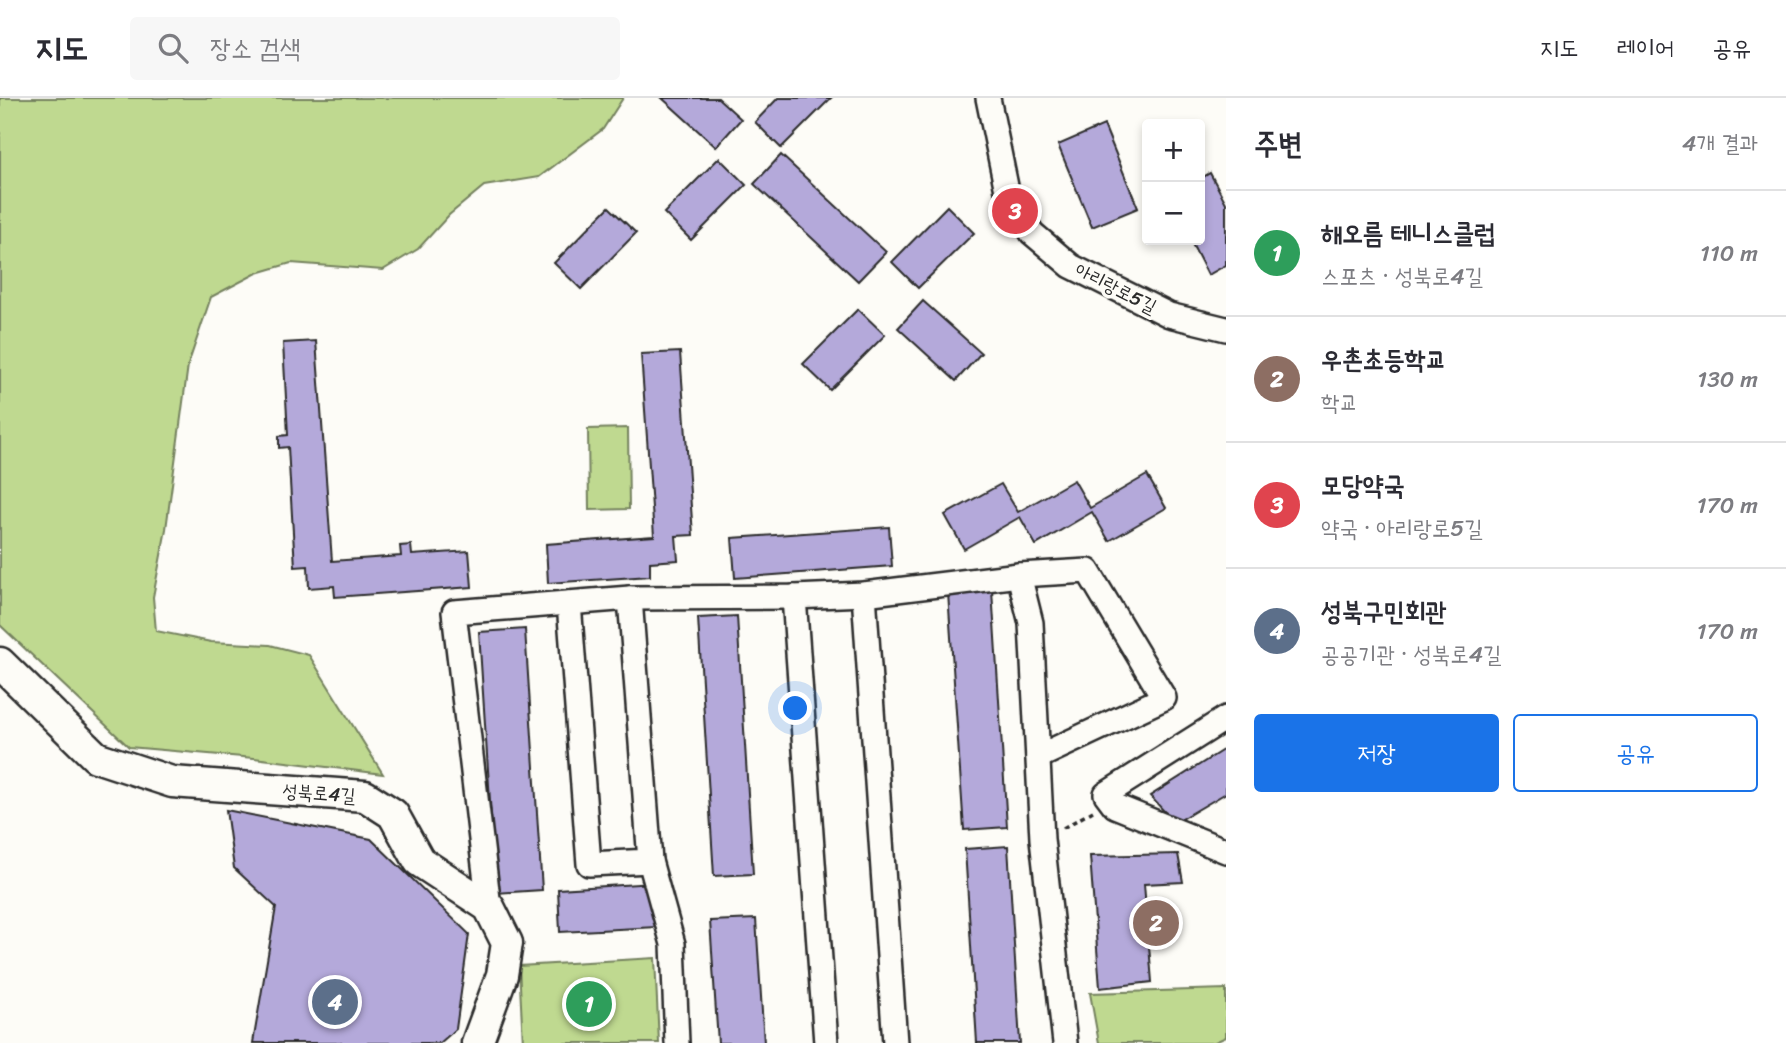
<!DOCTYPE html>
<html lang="ko">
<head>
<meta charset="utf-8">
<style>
  body { margin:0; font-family:Sriracha,"Poor Story",sans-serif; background:#f7f7f7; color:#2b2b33 }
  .controls { position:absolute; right:21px; top:21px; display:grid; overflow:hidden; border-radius:7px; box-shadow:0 4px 10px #0003 }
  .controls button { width:63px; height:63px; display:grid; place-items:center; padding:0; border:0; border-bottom:2px solid #e1e1e2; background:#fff; color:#2b2b33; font:35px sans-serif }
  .you { position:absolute; left:796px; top:611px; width:24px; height:24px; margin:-18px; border:5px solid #fff; border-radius:50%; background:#1a73e8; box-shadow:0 0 0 10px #1a73e833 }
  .badge { display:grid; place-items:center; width:46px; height:46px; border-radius:50%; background:#1a73e8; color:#fff; font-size:23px; font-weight:700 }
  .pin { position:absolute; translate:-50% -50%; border:4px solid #fff; box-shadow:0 2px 7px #0006 }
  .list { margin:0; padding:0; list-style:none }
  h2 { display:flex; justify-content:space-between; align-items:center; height:91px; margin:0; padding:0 28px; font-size:30px }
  h2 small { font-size:23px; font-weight:400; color:#7c7c81 }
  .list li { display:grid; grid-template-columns:46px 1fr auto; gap:21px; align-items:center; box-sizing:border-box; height:126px; padding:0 28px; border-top:2px solid #e1e1e2 }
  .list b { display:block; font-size:26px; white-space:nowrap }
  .list p { margin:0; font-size:23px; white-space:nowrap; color:#7c7c81 }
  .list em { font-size:23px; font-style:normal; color:#7c7c81 }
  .actions { display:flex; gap:14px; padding:21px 28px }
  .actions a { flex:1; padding:16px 0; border:2px solid #1a73e8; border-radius:7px; text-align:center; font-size:24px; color:#1a73e8 }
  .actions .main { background:#1a73e8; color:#fff }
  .icon { flex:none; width:38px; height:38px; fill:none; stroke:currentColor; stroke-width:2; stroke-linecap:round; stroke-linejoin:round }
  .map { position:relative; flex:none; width:1226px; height:945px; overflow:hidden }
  header { display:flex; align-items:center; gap:42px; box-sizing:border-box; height:98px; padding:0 35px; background:#fff; border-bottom:2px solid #e1e1e2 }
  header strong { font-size:33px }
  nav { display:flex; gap:38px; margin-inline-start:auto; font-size:24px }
  .search { width:490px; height:63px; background:#f7f7f7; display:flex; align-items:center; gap:18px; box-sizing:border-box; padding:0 24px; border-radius:7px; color:#7c7c81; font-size:26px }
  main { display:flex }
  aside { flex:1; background:#fff }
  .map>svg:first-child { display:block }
  .green { fill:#bfd990; stroke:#75825e; stroke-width:2 }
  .building { fill:#b4a9da; stroke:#2b2b2b; stroke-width:2 }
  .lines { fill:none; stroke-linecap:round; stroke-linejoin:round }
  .minor-casing { stroke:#2b2b2b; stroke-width:28 }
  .tertiary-casing { stroke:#2b2b2b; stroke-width:35 }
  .path { stroke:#2b2b2b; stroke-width:3.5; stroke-dasharray:5 5; stroke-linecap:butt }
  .minor { stroke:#fdfcf7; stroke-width:23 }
  .tertiary { stroke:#fdfcf7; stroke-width:30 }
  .labels { text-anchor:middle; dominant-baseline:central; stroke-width:7; stroke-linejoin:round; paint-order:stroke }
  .street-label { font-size:19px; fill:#2b2b2b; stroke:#fdfcf7 }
</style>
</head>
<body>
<header>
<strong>지도</strong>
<div class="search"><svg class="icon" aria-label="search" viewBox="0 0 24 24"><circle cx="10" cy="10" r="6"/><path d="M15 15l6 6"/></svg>장소 검색</div>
<nav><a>지도</a><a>레이어</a><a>공유</a></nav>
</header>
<main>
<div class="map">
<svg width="1226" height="945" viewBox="0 0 1226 945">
  <rect width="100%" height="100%" fill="#fdfcf7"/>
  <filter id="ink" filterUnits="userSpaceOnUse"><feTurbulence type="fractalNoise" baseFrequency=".0143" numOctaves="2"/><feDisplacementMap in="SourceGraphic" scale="14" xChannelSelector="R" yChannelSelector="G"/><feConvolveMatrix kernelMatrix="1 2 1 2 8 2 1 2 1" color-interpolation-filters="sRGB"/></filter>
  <g filter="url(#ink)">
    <g class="green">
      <path d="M0,0H623L603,31L539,79L484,88L449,117L418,151L383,172L291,165L257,175L211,199L188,267L166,431L153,499L156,533L211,544L270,547L309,557L383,676L254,660L129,649L0,527Z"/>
      <path d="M628,330L629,411L589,412L588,331Z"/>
      <path d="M655,860L659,945H523L519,868Z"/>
      <path d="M1226,891V939L1213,945H1099L1090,895Z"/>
    </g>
    <g class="building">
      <path d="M662,0H718L741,21L716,49Z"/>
      <path d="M778,0H831L781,50L755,24Z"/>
      <path d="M1104,27L1138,110L1092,129L1058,47Z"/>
      <path d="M781,57L886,154L858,183L754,86Z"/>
      <path d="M719,60L746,87L691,142L664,115Z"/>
      <path d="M1210,75L1226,105V167L1208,177L1190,142H1200V81Z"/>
      <path d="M947,108L974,135L918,190L892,164Z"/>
      <path d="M609,109L636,135L581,191L554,165Z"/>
      <path d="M923,203L981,255L956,283L898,230Z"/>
      <path d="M858,211L885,237L830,292L803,266Z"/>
      <path d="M316,243L332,463L401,458L400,448L411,447L412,457L469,453L472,489L335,499L334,488L309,490L308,468L295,469L288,349L279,350V338L288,337L283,245Z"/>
      <path d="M680,254L693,437L676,438L678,462L650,464V478L548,485L546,446L654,438L641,256Z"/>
      <path d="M1147,377L1166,410L1109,443L1092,414L1036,447L1020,419L964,451L945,417L1001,386L1018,414L1074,382L1090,410Z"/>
      <path d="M889,429L892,468L735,480L732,440Z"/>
      <path d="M992,492L1007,729L964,732L948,495Z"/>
      <path d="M737,518L753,776L714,778L698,520Z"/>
      <path d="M525,531L542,792L496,795L479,534Z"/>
      <path d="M1226,650V695L1175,725L1150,698Z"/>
      <path d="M226,712L371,741L469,836L456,931L440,945H253L276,809L234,770Z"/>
      <path d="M1008,748L1020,945H977L965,751Z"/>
      <path d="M1178,756L1183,784L1144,786L1152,884L1100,890L1090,758Z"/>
      <path d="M654,785L657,829L560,834L558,791Z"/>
      <path d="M756,821L764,945H718L710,823Z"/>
    </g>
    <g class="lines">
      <g class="minor-casing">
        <g id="minor">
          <path d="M988,0L1007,93L1032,135L1071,168L1169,217L1226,231"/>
          <path d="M1019,477L1088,473L1164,600L1038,659"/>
          <path d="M864,496L895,945"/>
          <path d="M794,499L826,945"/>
          <path d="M569,505L589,766L650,763L630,500"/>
          <path d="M1226,620L1106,696L1115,708L1226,753"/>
          <path d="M650,763L673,846L677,945"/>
          <path d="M489,809L454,514L630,500L794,499L864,496L1019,477L1031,525L1042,741L1065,945"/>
        </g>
      </g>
      <g class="tertiary-casing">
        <path id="tertiary" d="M0,565L96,659L172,684L365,698L393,716L419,763L489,809L507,845L502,877L477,945"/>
      </g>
      <path class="path" d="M1063,730L1093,713"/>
      <use href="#minor" class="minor"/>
      <use href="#tertiary" class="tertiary"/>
    </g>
  </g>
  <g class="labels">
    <g class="street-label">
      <text transform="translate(1116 190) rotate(27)">아리랑로5길</text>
      <text transform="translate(319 695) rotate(4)">성북로4길</text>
    </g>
  </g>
</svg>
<div class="controls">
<button>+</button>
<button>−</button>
</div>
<div class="you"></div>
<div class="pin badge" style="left:589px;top:906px;background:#2e9e5b">1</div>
<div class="pin badge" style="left:1156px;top:825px;background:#8d6e63">2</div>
<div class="pin badge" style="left:1015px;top:113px;background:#e0444e">3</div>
<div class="pin badge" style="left:335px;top:904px;background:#5c6f8a">4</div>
</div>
<aside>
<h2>주변<small>4개 결과</small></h2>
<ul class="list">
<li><span class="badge" style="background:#2e9e5b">1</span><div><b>해오름 테니스클럽</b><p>스포츠 · 성북로4길</p></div><em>110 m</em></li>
<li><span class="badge" style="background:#8d6e63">2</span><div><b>우촌초등학교</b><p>학교</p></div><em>130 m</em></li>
<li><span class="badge" style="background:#e0444e">3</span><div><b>모당약국</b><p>약국 · 아리랑로5길</p></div><em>170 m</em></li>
<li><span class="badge" style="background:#5c6f8a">4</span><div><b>성북구민회관</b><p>공공기관 · 성북로4길</p></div><em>170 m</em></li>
</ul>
<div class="actions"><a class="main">저장</a><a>공유</a></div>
</aside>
</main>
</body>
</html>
